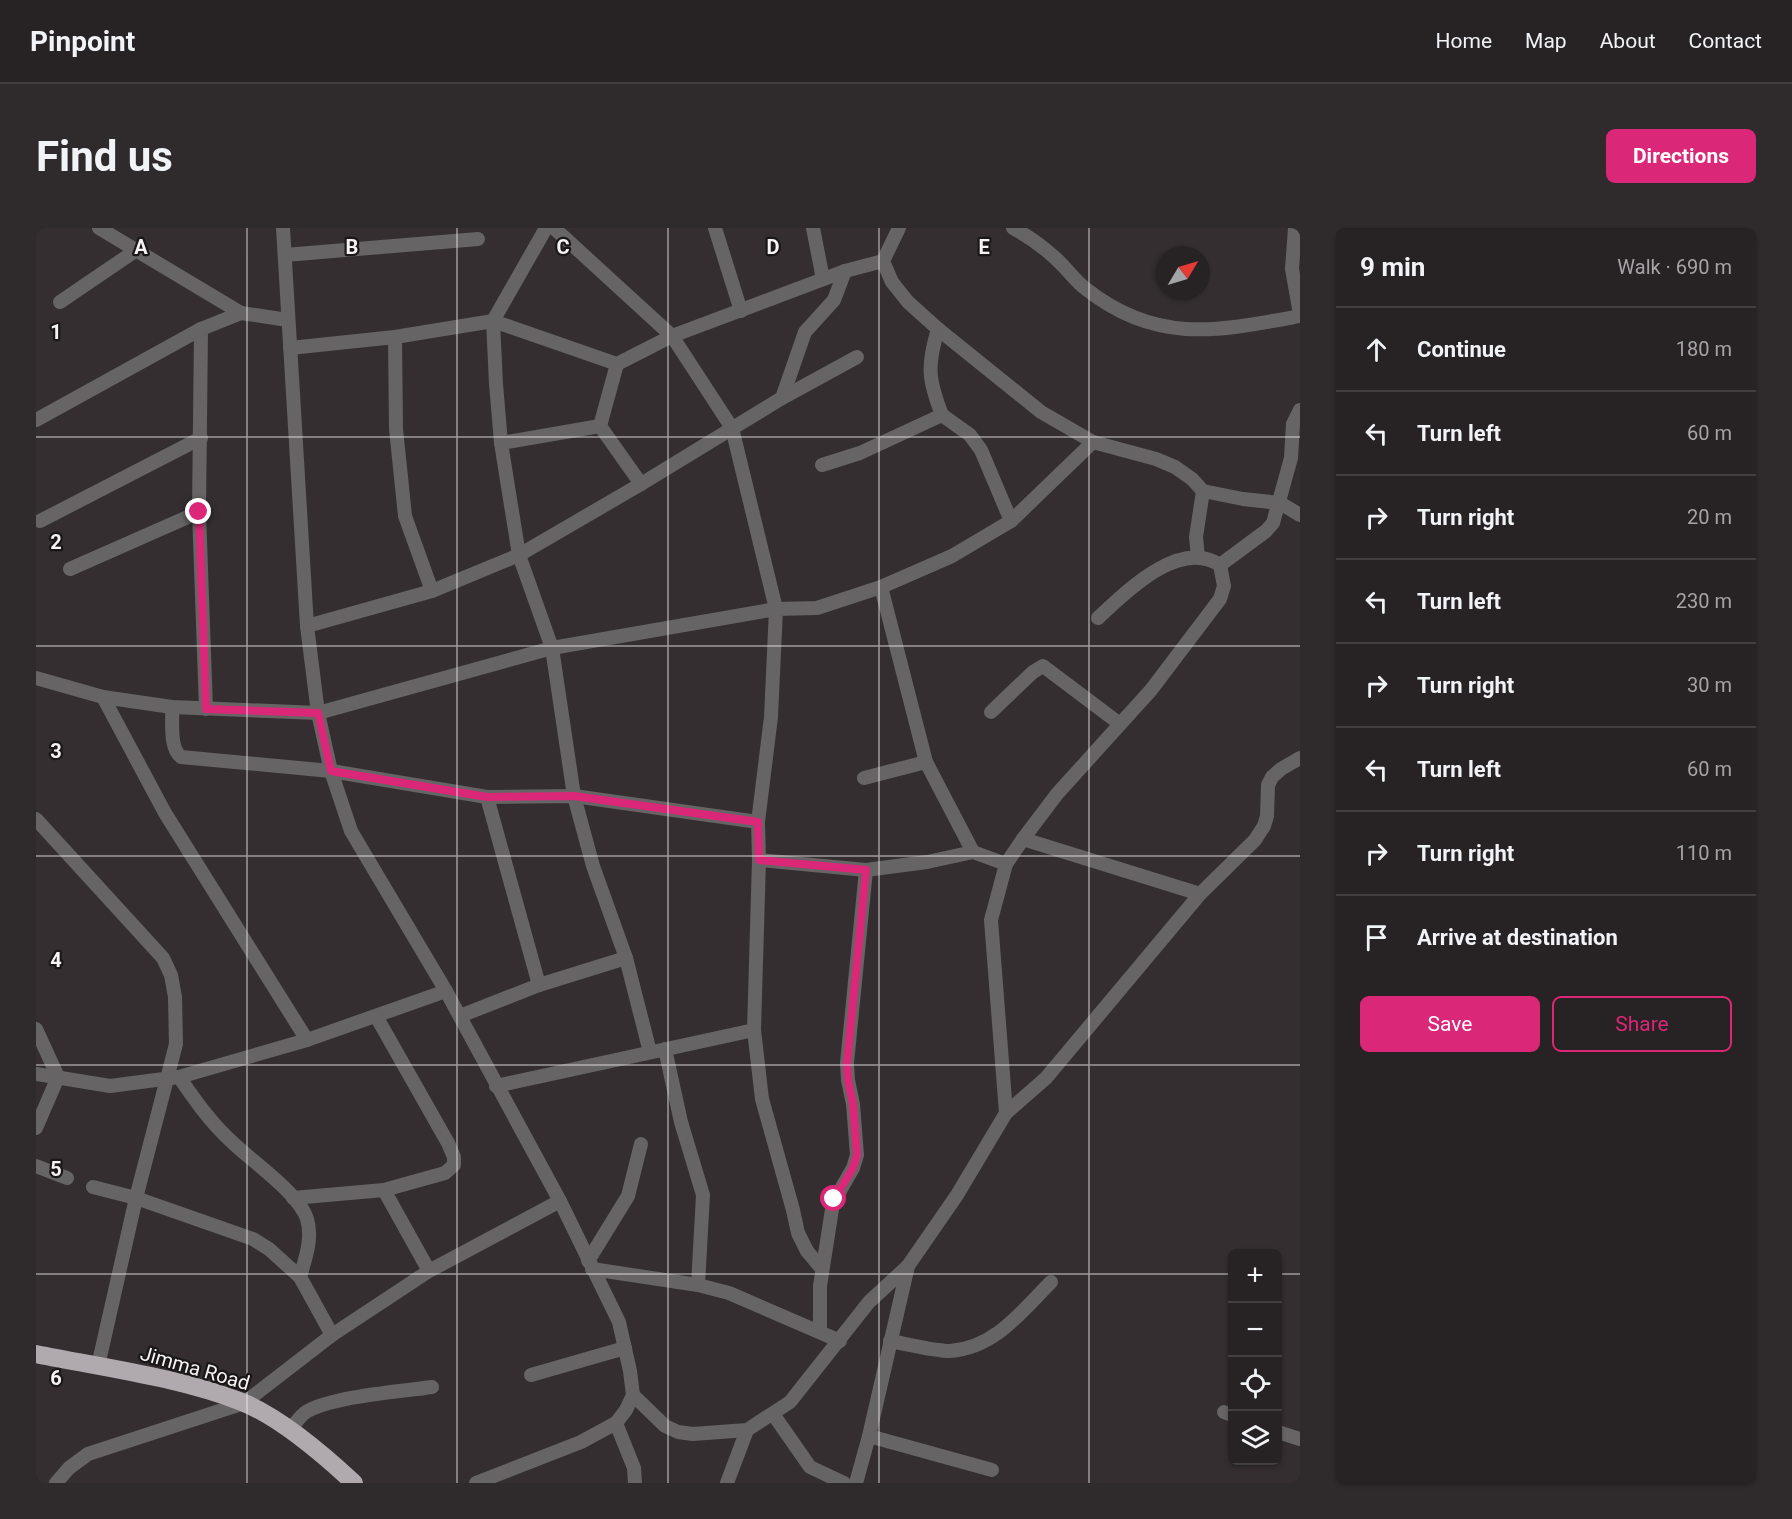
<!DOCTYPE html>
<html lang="en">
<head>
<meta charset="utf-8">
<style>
  body { margin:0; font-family:Roboto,sans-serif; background:#2f2a2c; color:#f1f3f6 }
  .controls { position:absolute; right:18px; bottom:18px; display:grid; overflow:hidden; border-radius:9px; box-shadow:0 2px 4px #0004 }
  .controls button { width:54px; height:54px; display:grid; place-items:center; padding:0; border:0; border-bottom:2px solid #433f41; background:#272224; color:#f1f3f6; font:30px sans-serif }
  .compass { position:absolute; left:1120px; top:18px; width:54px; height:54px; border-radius:50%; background:#272224; box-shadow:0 2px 4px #0004; rotate:52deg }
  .stop { position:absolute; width:18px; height:18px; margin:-14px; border:4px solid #db2777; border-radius:50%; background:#fff }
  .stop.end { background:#db2777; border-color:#fff; box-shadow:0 2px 6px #0008 }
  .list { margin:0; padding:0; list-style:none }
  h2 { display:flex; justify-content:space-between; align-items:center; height:78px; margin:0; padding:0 24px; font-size:26px }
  h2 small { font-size:20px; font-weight:400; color:#a4a4a6 }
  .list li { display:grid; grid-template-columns:39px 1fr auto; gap:18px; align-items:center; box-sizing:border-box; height:84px; padding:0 24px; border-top:2px solid #433f41 }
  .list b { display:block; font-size:22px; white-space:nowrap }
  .list em { font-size:20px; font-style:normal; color:#a4a4a6 }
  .actions { display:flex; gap:12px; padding:18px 24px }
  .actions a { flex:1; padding:14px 0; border:2px solid #db2777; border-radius:9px; text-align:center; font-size:21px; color:#db2777 }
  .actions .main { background:#db2777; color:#fff }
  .icon { flex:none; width:33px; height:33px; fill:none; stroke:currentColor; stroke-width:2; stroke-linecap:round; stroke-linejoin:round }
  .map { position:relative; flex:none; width:1264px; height:1255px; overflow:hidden; border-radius:9px }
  header { display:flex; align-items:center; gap:36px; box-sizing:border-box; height:84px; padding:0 30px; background:#272224; border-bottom:2px solid #433f41 }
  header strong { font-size:28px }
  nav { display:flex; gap:33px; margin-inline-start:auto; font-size:21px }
  .intro { display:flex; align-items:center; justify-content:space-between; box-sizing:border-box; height:144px; padding:0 36px }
  h1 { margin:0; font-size:42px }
  .button { padding:15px 27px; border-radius:9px; background:#db2777; color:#fff; font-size:21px; font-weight:700 }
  main { display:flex; gap:36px; padding:0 36px }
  aside { flex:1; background:#272224; border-radius:9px; box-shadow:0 2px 4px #0004 }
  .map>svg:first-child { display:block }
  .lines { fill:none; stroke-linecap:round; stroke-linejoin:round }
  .street { stroke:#666465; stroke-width:14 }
  .highway { stroke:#b0aaae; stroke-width:18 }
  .route { stroke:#db2777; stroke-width:8 }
  .grid { fill:none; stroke:#f7f3f4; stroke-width:1.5; stroke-opacity:0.55 }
  .labels { text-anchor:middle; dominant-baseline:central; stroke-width:4.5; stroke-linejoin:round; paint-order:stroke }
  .street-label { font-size:20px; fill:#f7f3f4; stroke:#1a1718 }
  .grid-label { font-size:20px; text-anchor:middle; font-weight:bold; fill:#f7f3f4; stroke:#1a1718; stroke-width:4.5; stroke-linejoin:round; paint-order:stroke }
</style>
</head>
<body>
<header>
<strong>Pinpoint</strong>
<nav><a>Home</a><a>Map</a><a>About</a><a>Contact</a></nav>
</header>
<div class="intro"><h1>Find us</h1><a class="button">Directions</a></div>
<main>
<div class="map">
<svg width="1264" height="1255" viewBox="0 0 1264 1255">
  <rect width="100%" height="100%" fill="#342e30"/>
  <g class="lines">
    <g class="street">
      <path d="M63,0L205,85L252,92"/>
      <path d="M247,0L271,398L282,485L295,543L315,603L410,763L524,973L583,1094L594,1143L597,1167L590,1182L580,1195L545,1214L440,1255"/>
      <path d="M510,0L457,93L460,156L465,215L483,327L516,420L538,568L557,638L590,730L614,824"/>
      <path d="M518,0L636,108L696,200L740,381L735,489L722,594L723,632L718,802L726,871L757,982L762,1005L771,1023L786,1041"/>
      <path d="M679,0L705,83"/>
      <path d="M777,0L787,51"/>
      <path d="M977,0C992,8 1006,18 1018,29C1030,39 1038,52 1050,61C1121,117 1183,103 1264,88"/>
      <path d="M1259,0L1256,41L1264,86"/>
      <path d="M249,27L442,11"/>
      <path d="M847,33L863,0"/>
      <path d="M24,74L99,23"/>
      <path d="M165,101L163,284L170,481"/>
      <path d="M902,101C891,138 892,151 906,187"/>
      <path d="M359,109L360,201L369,288L396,363"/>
      <path d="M254,120L359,109L457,93L581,136L636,108L809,43L847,33L856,54L872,74L902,101L1005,184L1057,214L1120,231L1139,239L1156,251L1167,263L1207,271L1244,275L1264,287"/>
      <path d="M746,170L821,129"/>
      <path d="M0,192L165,101L205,85"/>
      <path d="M564,198L605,256"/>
      <path d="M564,198L581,136"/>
      <path d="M465,215L564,198"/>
      <path d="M786,237L824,225L906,187L934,207L945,222L975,293"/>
      <path d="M4,293L165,210"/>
      <path d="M1162,329L1160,309L1167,263"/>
      <path d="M1184,337L1230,303L1237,295L1255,230L1257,196L1264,182"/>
      <path d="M34,341L163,284"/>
      <path d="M845,359L890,534L937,624"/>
      <path d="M271,398L396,363L483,327L605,256L746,170L769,104L798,72L809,43"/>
      <path d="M0,450L67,469L136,479L282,485L516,420L740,381L781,380L845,359L916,328L975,293L1057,214"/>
      <path d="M67,469L129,585L271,812"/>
      <path d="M136,479C137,493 133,520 145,529L295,543L451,569L538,568L722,594"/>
      <path d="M955,484L997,444L1007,438L1084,496"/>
      <path d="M828,550L890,534"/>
      <path d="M451,569L503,757"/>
      <path d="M0,591L127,730L135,747L139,769L140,816L100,970L62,1138"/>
      <path d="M987,611L1164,666"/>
      <path d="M723,632L830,642L891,634L937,624L970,636"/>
      <path d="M424,788L503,757L590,730"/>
      <path d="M0,801L22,849L0,900"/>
      <path d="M629,821L645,894L667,967L662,1057"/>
      <path d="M0,846L74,858L143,849L271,812L410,763"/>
      <path d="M143,849C159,872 174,894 195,913C215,933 263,965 271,991C277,1011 269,1031 264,1049"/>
      <path d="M460,858L718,802"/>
      <path d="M970,885L955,692L970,636L987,611L1021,566L1115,462L1184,371L1188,358L1184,337C1143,310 1090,364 1062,390"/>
      <path d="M0,938L31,950"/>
      <path d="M57,959L100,970L217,1011L233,1021L264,1049L296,1107"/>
      <path d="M348,962L393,1043"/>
      <path d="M257,970L348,962L409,945L418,937V929L412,915L340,788"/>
      <path d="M552,1033L592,968L605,916"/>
      <path d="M556,1041L662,1057L693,1065L804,1113"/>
      <path d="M784,1104V1058L797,975L817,940L821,927L817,876L812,852L811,835L830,642"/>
      <path d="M854,1113C871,1116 898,1123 914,1123C959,1120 986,1083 1015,1054"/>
      <path d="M495,1147L589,1120"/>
      <path d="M597,1167L629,1198L642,1204L657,1206L711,1202L754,1174L833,1074L872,1038L921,967L970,885L1010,850L1164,666L1219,612L1228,598L1231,588L1232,557L1236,549L1245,541L1264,530"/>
      <path d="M1188,1184L1196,1187"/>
      <path d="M737,1186L774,1239L808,1255"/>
      <path d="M580,1195L598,1240L599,1255"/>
      <path d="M254,1202C259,1196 264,1188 270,1184C298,1168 362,1164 396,1159"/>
      <path d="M1242,1204L1264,1211"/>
      <path d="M833,1208L956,1242"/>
      <path d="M20,1255L33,1240L52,1226L208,1175L296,1107L393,1043L524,973"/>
      <path d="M691,1255L711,1202"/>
      <path d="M820,1255L833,1208L872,1038"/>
    </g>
    <path class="highway" d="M0,1126C69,1140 141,1149 206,1174C243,1189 289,1228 318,1255"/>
  </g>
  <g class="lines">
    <path class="route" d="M163,284L170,481L282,485L295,543L451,569L538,568L722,594L723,632L830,642L811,835L812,852L817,876L821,927L817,940L798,971"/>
  </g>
  <path class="grid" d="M211,0V1255M421,0V1255M632,0V1255M843,0V1255M1053,0V1255M0,209H1264M0,418H1264M0,628H1264M0,837H1264M0,1046H1196M1242,1046H1264"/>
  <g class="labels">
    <g class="street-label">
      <text transform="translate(159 1140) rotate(16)">Jimma Road</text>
    </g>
  </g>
  <g class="grid-label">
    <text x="105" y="26">A</text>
    <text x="316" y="26">B</text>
    <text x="527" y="26">C</text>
    <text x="737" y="26">D</text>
    <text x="948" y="26">E</text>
    <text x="20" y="111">1</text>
    <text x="20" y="321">2</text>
    <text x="20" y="530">3</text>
    <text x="20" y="739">4</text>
    <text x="20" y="948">5</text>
    <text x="20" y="1157">6</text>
  </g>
</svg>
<div class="controls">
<button>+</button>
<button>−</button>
<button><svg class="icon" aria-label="locate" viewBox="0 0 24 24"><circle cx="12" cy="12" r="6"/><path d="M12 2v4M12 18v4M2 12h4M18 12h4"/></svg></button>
<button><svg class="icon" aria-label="layers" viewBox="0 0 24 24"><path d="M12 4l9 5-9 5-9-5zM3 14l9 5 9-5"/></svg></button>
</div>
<svg class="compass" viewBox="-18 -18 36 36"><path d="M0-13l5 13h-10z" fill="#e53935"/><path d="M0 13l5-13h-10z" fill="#a4a4a6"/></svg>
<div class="stop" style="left:798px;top:971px"></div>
<div class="stop end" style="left:163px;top:284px"></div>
</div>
<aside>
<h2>9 min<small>Walk · 690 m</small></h2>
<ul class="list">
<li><svg class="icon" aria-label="ahead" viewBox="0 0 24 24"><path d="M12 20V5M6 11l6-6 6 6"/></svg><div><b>Continue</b></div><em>180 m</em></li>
<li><svg class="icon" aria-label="left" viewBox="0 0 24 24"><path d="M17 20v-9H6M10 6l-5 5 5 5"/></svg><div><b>Turn left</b></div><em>60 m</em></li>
<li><svg class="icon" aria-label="right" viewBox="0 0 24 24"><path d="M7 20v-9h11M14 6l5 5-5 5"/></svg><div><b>Turn right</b></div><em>20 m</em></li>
<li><svg class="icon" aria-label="left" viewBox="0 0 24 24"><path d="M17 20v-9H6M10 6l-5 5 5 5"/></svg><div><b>Turn left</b></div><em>230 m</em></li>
<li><svg class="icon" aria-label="right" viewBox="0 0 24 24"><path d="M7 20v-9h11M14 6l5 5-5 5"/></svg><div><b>Turn right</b></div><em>30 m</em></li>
<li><svg class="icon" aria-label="left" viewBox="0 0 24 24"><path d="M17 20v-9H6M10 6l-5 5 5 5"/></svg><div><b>Turn left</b></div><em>60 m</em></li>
<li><svg class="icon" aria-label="right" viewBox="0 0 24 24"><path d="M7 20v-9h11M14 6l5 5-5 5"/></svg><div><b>Turn right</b></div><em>110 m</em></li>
<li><svg class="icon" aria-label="arrive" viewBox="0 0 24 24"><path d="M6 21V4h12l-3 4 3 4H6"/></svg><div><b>Arrive at destination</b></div></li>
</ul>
<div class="actions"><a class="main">Save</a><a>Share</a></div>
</aside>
</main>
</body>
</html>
